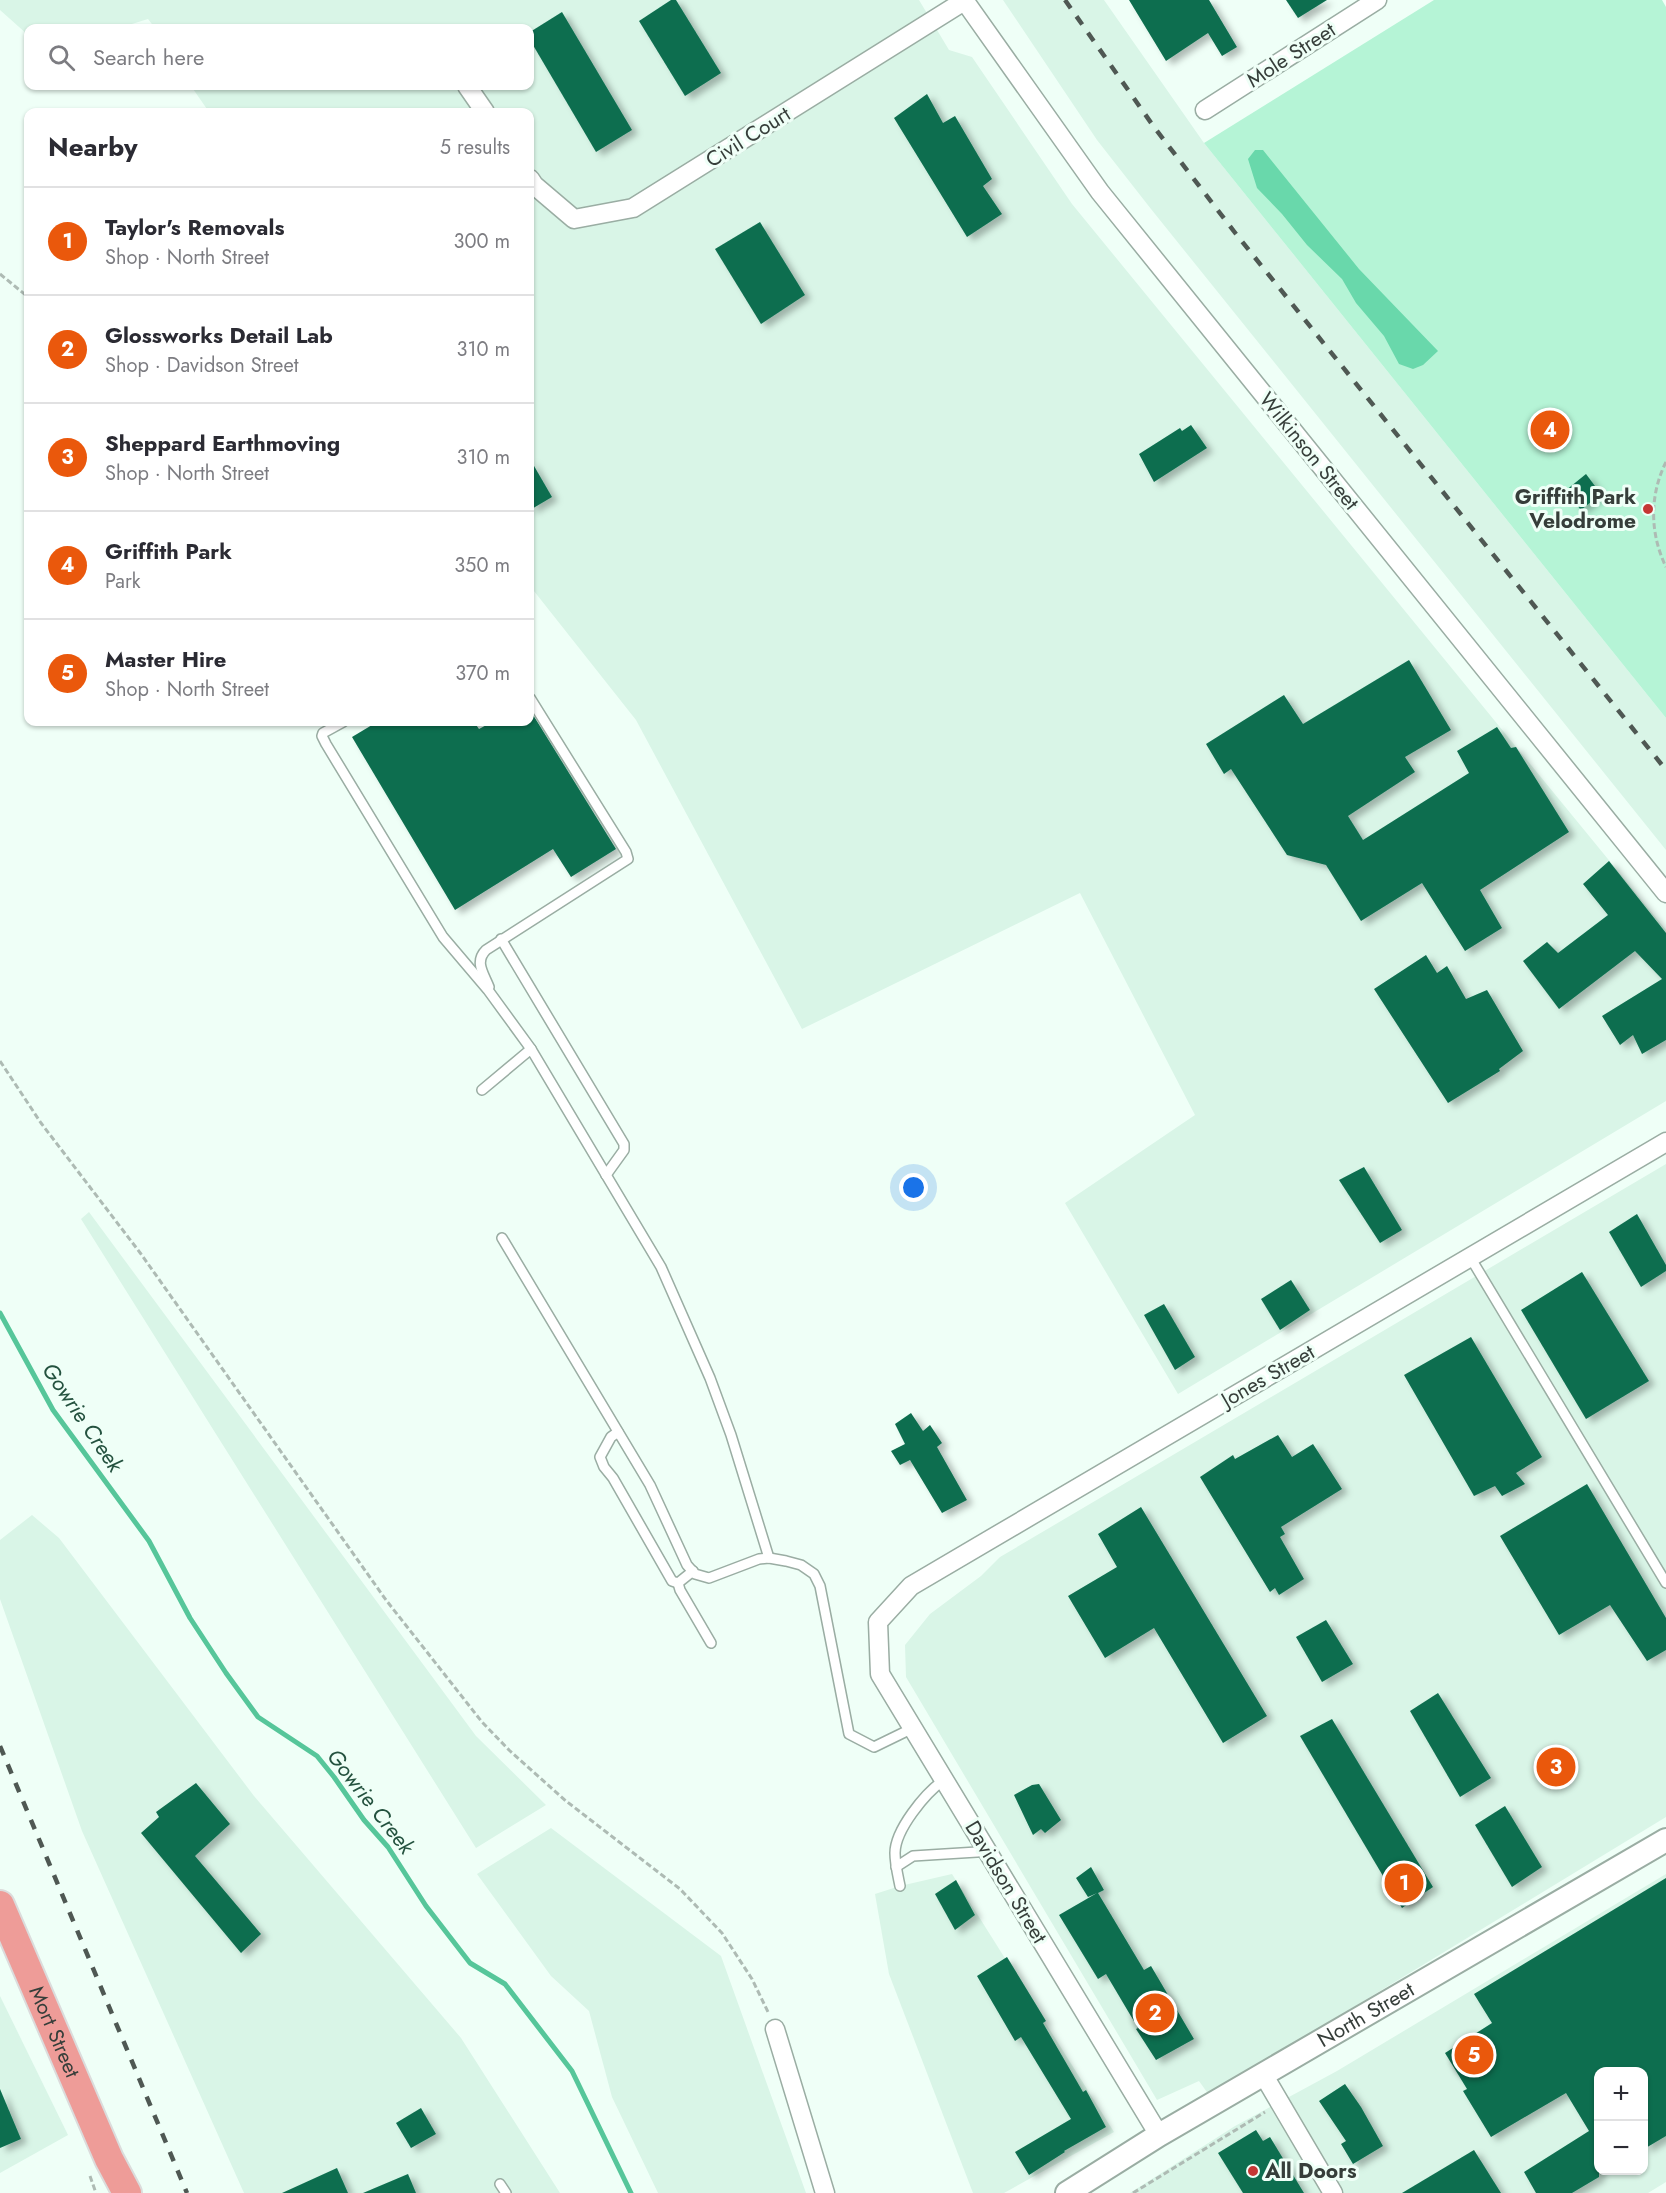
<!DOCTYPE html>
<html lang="en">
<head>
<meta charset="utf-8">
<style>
  body { margin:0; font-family:Jost,sans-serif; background:#f2f2f3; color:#2b2b33 }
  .controls { position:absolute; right:18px; bottom:18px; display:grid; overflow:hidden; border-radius:12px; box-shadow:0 2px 4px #0004 }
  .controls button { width:54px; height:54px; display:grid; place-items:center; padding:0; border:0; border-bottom:2px solid #e1e1e2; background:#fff; color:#2b2b33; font:30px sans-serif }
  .you { position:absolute; left:914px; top:1188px; width:21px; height:21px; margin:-15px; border:4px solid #fff; border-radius:50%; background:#1a73e8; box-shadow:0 0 0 9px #1a73e833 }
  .badge { display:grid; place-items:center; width:39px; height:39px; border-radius:50%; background:#ea580c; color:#fff; font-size:20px; font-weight:700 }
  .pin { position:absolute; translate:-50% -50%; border:3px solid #fff; box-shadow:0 2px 6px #0006 }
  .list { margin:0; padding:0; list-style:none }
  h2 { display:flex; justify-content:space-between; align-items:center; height:78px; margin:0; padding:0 24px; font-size:26px }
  h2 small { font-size:20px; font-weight:400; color:#7c7c81 }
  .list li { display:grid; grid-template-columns:39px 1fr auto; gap:18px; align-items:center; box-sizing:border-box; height:108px; padding:0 24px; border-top:2px solid #e1e1e2 }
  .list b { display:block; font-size:22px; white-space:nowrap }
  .list p { margin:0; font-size:20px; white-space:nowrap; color:#7c7c81 }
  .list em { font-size:20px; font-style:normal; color:#7c7c81 }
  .icon { flex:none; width:33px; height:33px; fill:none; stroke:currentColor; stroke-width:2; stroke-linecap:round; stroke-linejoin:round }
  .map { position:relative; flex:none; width:1666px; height:2193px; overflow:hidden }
  .search { position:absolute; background:#fff; box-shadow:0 2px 4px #0004; left:24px; top:24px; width:510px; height:66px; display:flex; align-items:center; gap:15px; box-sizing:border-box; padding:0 21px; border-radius:12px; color:#7c7c81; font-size:22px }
  .panel { position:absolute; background:#fff; box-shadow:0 2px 4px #0004; left:24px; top:108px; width:510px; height:618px; border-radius:12px }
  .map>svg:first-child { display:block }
  .built { fill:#d9f5e7; fill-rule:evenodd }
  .green { fill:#b5f4d6 }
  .forest { fill:#69d8ab }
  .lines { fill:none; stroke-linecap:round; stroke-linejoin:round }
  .stream { stroke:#56c69a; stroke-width:5 }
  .building { fill:#0c6e4f; filter:url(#shadow) }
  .service-casing { stroke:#9aada3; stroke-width:12 }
  .minor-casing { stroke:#9aada3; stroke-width:21 }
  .tertiary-casing { stroke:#9aada3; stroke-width:26 }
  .primary-casing { stroke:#dbdcdc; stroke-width:32 }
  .path { stroke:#aebbb4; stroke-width:3; stroke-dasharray:6 3; stroke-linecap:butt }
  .service { stroke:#fff; stroke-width:9 }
  .minor { stroke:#fff; stroke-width:18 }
  .tertiary { stroke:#fff; stroke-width:22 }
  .primary { stroke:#ee9c98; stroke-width:28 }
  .rail { stroke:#4f5853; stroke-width:4.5; stroke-dasharray:10 10; stroke-linecap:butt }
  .poi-dot { fill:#c53735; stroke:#effff7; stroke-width:2 }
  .labels { text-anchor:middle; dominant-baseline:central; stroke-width:6; stroke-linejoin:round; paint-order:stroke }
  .street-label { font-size:21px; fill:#363e3a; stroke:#effff7 }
  .poi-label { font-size:21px; font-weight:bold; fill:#363e3a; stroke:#effff7; text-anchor:end }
  .water-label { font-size:22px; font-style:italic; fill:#24523f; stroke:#effff7 }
</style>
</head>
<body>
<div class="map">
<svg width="1666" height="2193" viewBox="0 0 1666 2193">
  <defs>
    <filter id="shadow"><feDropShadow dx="6" dy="4" stdDeviation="3" flood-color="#0004"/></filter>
  </defs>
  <rect width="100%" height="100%" fill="#effff7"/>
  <g class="built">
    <path d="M0,0H919L949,50L972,57L1072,204L1666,930V1101L1178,1394L1065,1203L1195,1115L1080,893L802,1029L636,720L530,586V112H209L191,86H530V28H155L148,19L119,28H28V35L0,10Z"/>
    <path d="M1003,0H1104L1204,143L1666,718V850L1151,209L1097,140Z"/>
    <path d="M1666,1164V1817L1209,2095L1199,2081L1157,2100L906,1677L905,1645L930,1614L981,1576L1000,1557Z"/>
    <path d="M89,1212L476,1736L546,1805L476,1848L81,1219Z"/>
    <path d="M32,1515L59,1538L254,1796L461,2038L560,2193H244L82,1831L0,1599V1540Z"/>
    <path d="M551,1828L721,1956L806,2193H658L612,2097L589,2011L551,1976L477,1874Z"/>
    <path d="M952,1874L1114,2132L1004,2193H973L889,1974L875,1894L900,1886Z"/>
    <path d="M1666,1874V2182L1648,2193H1130L1235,2126L1337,2071ZM1598,2072H1644V2170H1598Z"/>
    <path d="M0,1996L68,2135L0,2173Z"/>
  </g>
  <path class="green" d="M1434,0H1662L1666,7V718L1204,143Z"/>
  <path class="forest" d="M1255,150H1263L1359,269L1438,351L1423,365L1413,369L1399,364L1384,336L1356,303L1342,279L1307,245L1282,214L1257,188L1248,159Z"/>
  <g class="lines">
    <path class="stream" d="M0,1313L53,1410L149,1541L190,1618L226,1673L258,1717L317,1756L334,1777L364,1820L388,1847L426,1906L470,1963L505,1984L572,2071L631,2193"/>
  </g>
  <g class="building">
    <path d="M671,0H676L721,73L685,96L639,21Z"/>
    <path d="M1129,0H1209L1237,47L1222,56L1208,33L1166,61Z"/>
    <path d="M1286,0H1327L1298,18Z"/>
    <path d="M562,12L632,130L596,152L530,40V32Z"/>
    <path d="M927,94L943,123L955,116L992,179L983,186L1002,214L967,237L894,118Z"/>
    <path d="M760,222L805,295L761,324L715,249Z"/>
    <path d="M1191,425L1207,448L1154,482L1139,454L1180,428L1182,431Z"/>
    <path d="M530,459L552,497L530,510Z"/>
    <path d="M1586,474L1601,494L1581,510L1565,491Z"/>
    <path d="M1409,660L1451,730L1405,757L1415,772L1348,816L1363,840L1469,773L1457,751L1497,727L1511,748L1516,747L1569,832L1480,890L1502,928L1465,951L1422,883L1361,921L1326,865L1287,855L1231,769L1224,774L1206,744L1284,695L1303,724Z"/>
    <path d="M530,710L616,849L571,877L553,849L455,910L352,737L377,722H474L479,729L492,722H530Z"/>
    <path d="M1609,861L1666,933V1040L1642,1054L1633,1035L1620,1045L1602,1016L1662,979L1635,951L1559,1009L1523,961L1547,942L1558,953L1608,915L1583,884Z"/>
    <path d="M1426,955L1437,973L1447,966L1466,999L1487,990L1523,1051L1499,1069L1500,1071L1448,1103L1374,989Z"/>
    <path d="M1364,1167L1402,1230L1380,1243L1339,1180Z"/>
    <path d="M1637,1214L1666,1265V1271L1641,1287L1609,1232Z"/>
    <path d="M1582,1272L1649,1381L1586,1419L1521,1310Z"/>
    <path d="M1291,1280L1310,1310L1280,1330L1261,1299Z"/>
    <path d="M1164,1304L1195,1357L1175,1370L1144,1315Z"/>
    <path d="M1471,1337L1542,1457L1516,1473L1525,1484L1502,1496L1495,1486L1474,1496L1404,1375Z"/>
    <path d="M911,1413L923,1431L930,1425L942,1443L937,1447L967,1500L942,1513L910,1460L900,1465L891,1451L905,1444L895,1424Z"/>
    <path d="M1278,1435L1292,1457L1313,1444L1342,1489L1281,1527L1285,1534L1280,1537L1304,1579L1279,1595L1275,1588L1270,1592L1200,1477L1233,1455L1235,1459Z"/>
    <path d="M1587,1484L1666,1618V1650L1647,1661L1610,1605L1559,1635L1500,1536Z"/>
    <path d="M1141,1507L1267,1716L1223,1743L1154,1628L1105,1658L1068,1596L1117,1567L1098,1534Z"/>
    <path d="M1326,1620L1353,1664L1322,1682L1296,1637Z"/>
    <path d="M1438,1693L1491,1778L1460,1797L1410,1711Z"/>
    <path d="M1332,1719L1433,1887L1402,1908L1300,1736Z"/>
    <path d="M196,1783L230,1824L195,1856L261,1934L241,1953L141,1833L159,1817L156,1812Z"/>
    <path d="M1039,1784L1061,1820L1045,1833L1041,1829L1033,1835L1014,1795L1032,1785Z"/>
    <path d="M1505,1806L1542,1867L1512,1887L1475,1825Z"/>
    <path d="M1091,1867L1104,1890L1098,1893L1144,1970L1151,1966L1194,2039L1156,2060L1136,2029L1138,2028L1106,1974L1098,1979L1059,1915L1097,1893L1088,1897L1076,1878Z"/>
    <path d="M1666,1878V2136L1644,2149V2072H1599V2177L1572,2193H1536L1524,2172L1589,2131L1566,2093L1491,2137L1463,2091L1467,2089L1445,2053L1492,2023L1474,1994Z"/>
    <path d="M956,1880L975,1915L955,1930L935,1894Z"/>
    <path d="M1007,1957L1046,2021L1043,2023L1083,2092L1086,2090L1106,2127L1064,2151L1065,2152L1029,2175L1015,2152L1071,2119L1021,2037L1015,2041L977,1976Z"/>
    <path d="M1345,2084L1361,2107L1383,2146L1353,2164L1341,2144L1346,2141L1319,2101Z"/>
    <path d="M0,2089L21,2139L0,2148Z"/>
    <path d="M421,2108L436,2134L411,2148L396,2123Z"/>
    <path d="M1256,2130L1263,2141L1270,2137L1304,2193H1243L1218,2153Z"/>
    <path d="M1474,2150L1501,2193H1402Z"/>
    <path d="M337,2168L348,2193H282Z"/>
    <path d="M408,2174L416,2193H363Z"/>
  </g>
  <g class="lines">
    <g class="service-casing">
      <g id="service">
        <path d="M343,722L323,733L322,736L326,744L443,937L488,990L531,1049L661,1267L710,1378L731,1435L769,1558"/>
        <path d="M501,939L624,1144V1150L606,1175"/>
        <path d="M489,987C484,974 474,962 486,950L628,859L626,852L530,698"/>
        <path d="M482,1090L531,1049"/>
        <path d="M502,1238L650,1485L687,1565L695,1574L709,1578L759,1559L769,1558L786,1561L801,1565L814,1574L820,1586L849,1734L874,1747L913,1728"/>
        <path d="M1470,1257L1666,1583"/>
        <path d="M618,1432L611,1437L600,1457L604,1467L613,1478L672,1581L678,1583L693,1571"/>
        <path d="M678,1583L680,1590L711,1643"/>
        <path d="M896,1867L913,1856L977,1852L987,1850"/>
        <path d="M900,1886C898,1876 895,1864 895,1853C895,1830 925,1793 944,1780"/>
        <path d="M500,2184L506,2193"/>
      </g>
    </g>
    <g class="minor-casing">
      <g id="minor">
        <path d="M964,0L1100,192L1666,893"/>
        <path d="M467,86L485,112"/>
        <path d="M1205,110L1377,0"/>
        <path d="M530,179L534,185L574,219L633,208L964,1"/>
        <path d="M775,2029L825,2193"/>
        <path d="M1263,2074L1333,2193"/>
        <path d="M1159,2135L880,1674L878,1622L911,1586L1666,1142"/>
      </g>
    </g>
    <g class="tertiary-casing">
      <g id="tertiary">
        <path id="s1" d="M1067,2193L1159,2135L1666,1840"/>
      </g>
    </g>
    <g class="primary-casing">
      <g id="primary">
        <path id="s2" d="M0,1905L109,2159L127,2193"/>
      </g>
    </g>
    <g class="path">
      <path d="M0,274L28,297"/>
      <path d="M1666,462C1649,496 1650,534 1666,567"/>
      <path d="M0,1061L41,1123L141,1254L386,1600L482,1722L509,1750L566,1801L680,1889L722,1933L752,1979L769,2014"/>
      <path d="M90,2176L96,2193"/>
      <path d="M1133,2193L1265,2112"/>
    </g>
    <use href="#service" class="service"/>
    <use href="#minor" class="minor"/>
    <use href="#tertiary" class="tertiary"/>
    <use href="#primary" class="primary"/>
    <g class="rail">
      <path d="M1065,0L1154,127L1236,234L1666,770"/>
      <path d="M0,1746L187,2193"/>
    </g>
  </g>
  <g class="poi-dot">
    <circle cx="1648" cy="509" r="6"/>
    <circle cx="1253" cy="2171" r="6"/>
  </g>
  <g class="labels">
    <g class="street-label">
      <text transform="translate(1291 55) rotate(-33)">Mole Street</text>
      <text transform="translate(748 137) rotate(-32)">Civil Court</text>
      <text transform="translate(1309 451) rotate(51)">Wilkinson Street</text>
      <text transform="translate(1268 1376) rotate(-30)">Jones Street</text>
      <text transform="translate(1006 1882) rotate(59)">Davidson Street</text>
      <text stroke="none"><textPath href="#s1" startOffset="348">North Street</textPath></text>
      <text stroke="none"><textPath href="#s2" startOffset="138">Mort Street</textPath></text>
    </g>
    <g class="poi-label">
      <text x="1636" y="497">Griffith Park<tspan x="1636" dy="24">Velodrome</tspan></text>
      <text x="1265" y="2171" text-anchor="start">All Doors</text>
    </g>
    <g class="water-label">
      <text transform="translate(83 1417) rotate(56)">Gowrie Creek</text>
      <text transform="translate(371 1801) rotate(52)">Gowrie Creek</text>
    </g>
  </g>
</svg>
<div class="controls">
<button>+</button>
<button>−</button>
</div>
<div class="you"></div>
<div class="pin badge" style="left:1404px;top:1883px">1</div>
<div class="pin badge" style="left:1155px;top:2013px">2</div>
<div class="pin badge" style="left:1556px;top:1767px">3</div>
<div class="pin badge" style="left:1550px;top:430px">4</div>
<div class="pin badge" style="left:1474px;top:2055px">5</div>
<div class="search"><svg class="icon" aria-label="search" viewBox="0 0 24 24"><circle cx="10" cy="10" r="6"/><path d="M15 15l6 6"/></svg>Search here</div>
<section class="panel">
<h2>Nearby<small>5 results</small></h2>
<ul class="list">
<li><span class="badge">1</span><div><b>Taylor's Removals</b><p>Shop · North Street</p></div><em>300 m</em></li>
<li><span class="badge">2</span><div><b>Glossworks Detail Lab</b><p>Shop · Davidson Street</p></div><em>310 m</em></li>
<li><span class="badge">3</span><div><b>Sheppard Earthmoving</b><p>Shop · North Street</p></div><em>310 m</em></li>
<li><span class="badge">4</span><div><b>Griffith Park</b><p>Park</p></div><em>350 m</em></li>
<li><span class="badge">5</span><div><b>Master Hire</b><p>Shop · North Street</p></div><em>370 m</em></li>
</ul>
</section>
</div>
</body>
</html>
